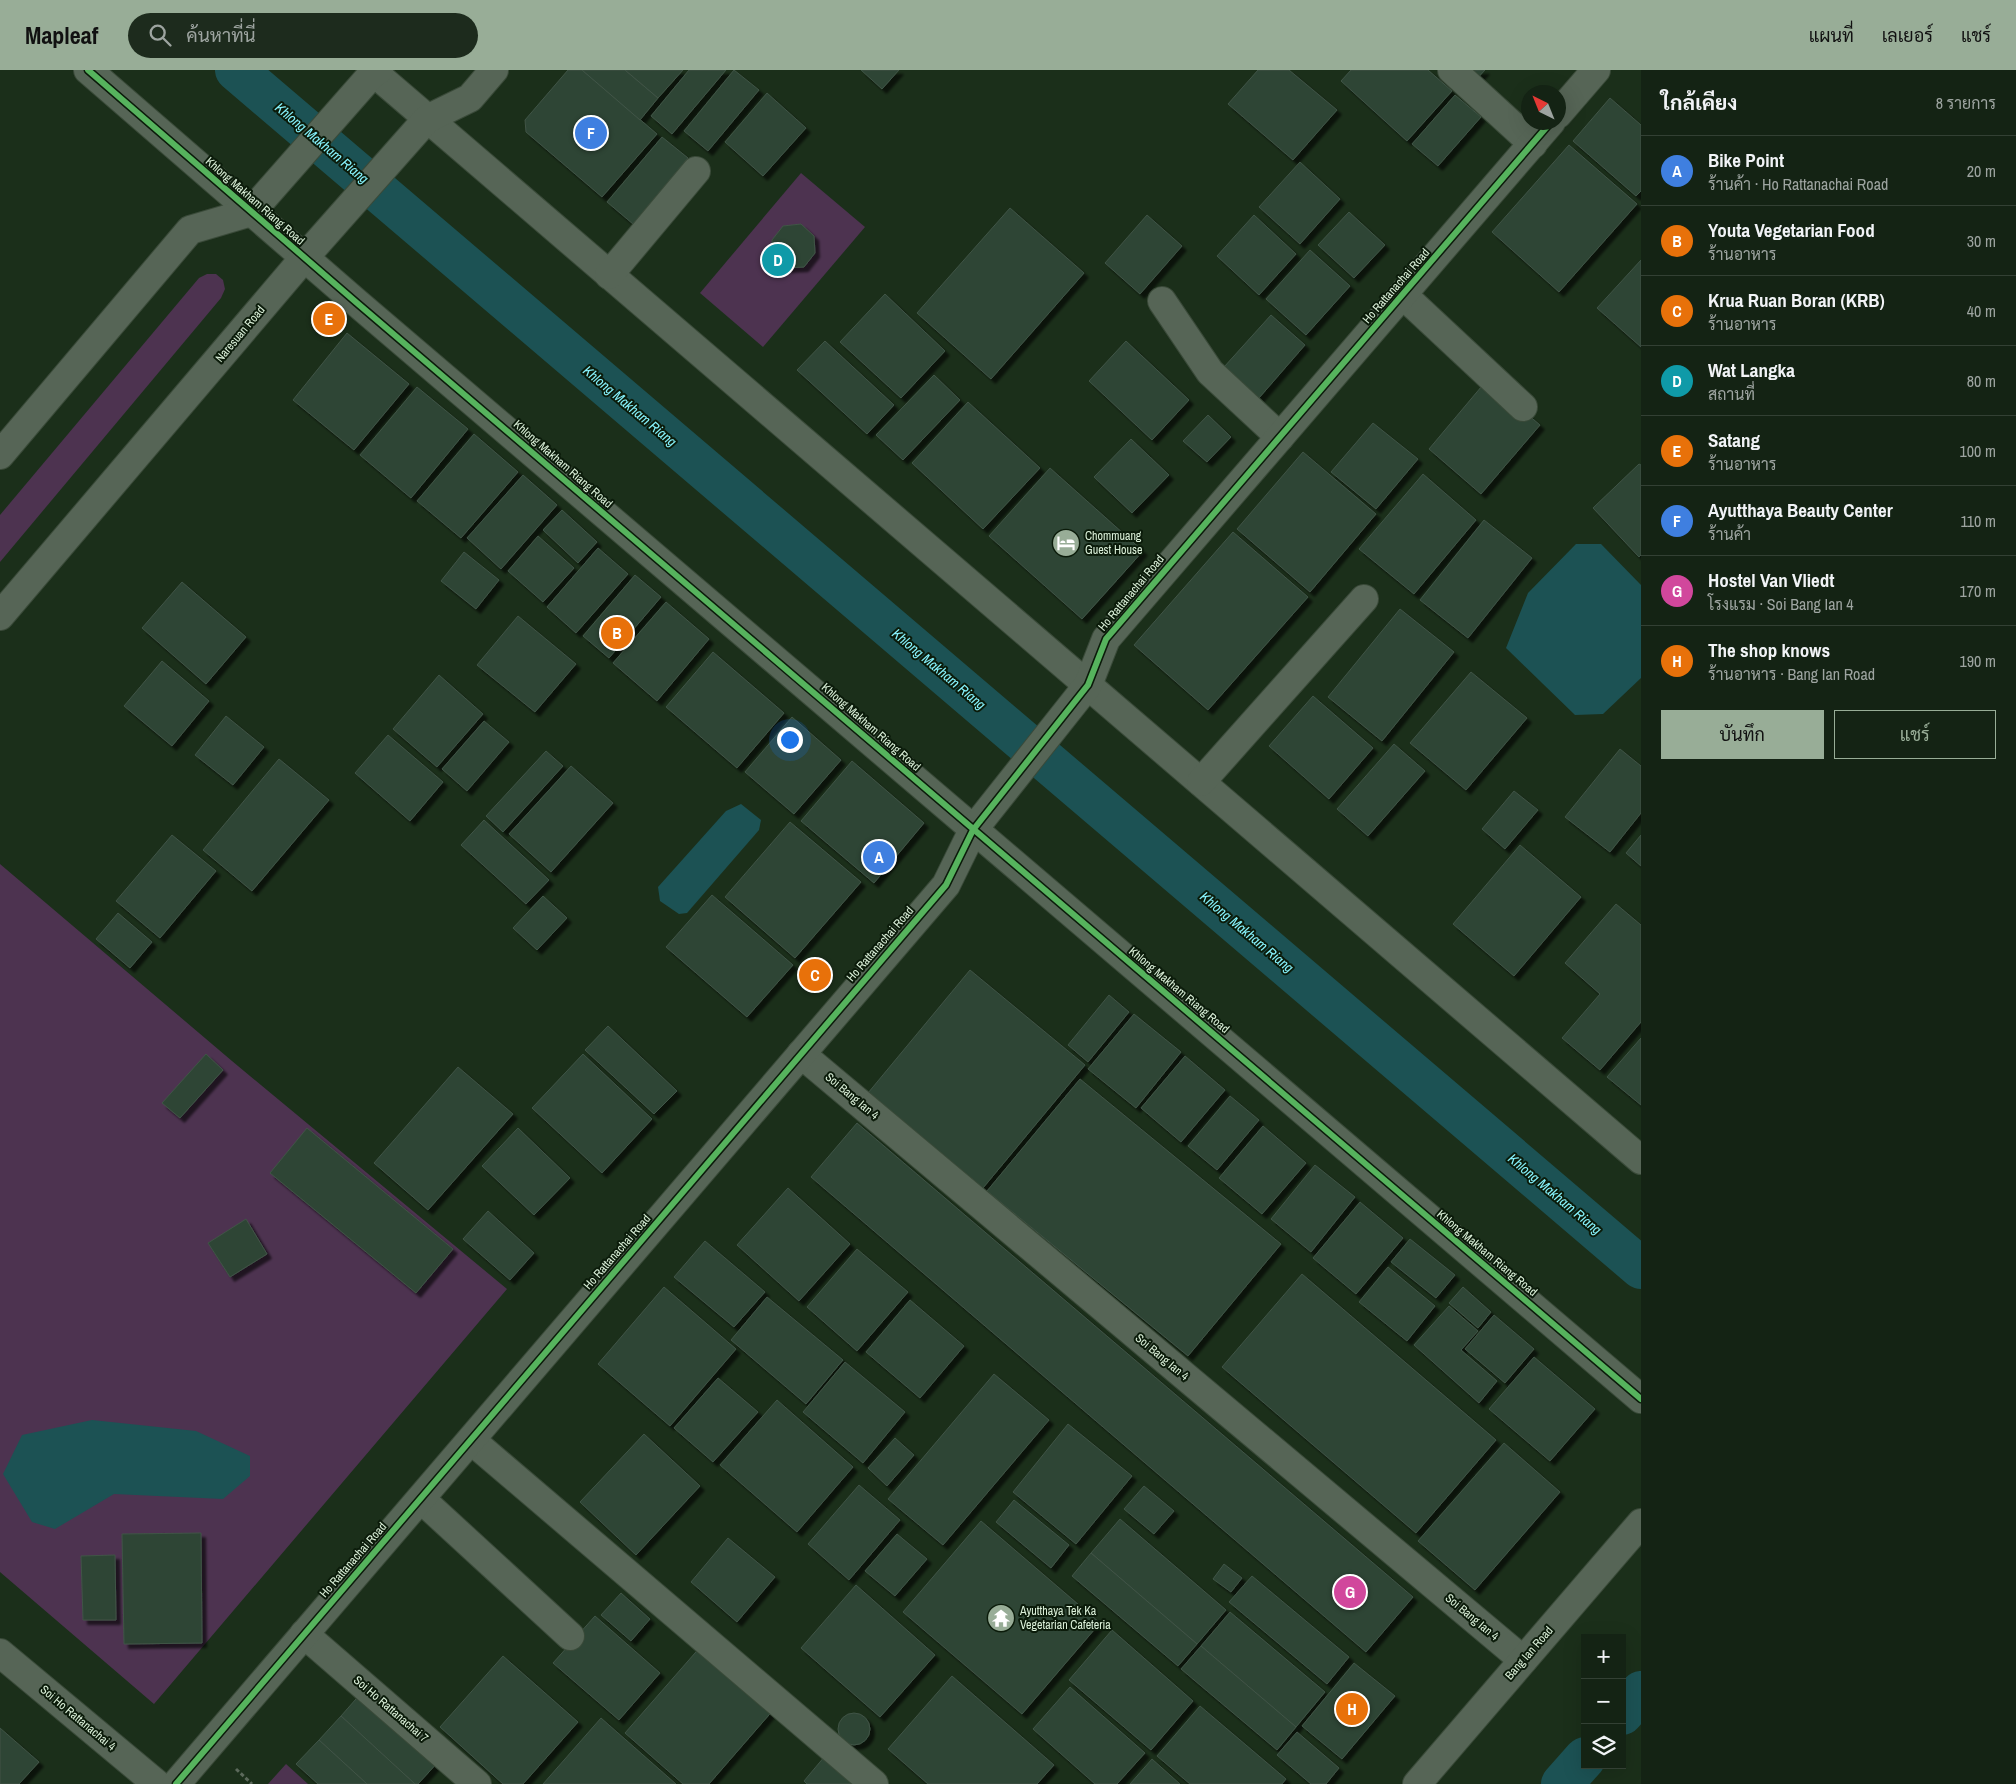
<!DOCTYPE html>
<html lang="th">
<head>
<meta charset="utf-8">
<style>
  body { margin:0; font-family:"Archivo Narrow",Sarabun,sans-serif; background:#1d2b1d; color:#f1f3f6 }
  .controls { position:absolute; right:15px; bottom:15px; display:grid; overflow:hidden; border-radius:0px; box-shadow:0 5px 20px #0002 }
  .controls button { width:45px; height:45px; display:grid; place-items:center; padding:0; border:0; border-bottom:1px solid #334034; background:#142314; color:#f1f3f6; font:25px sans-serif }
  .compass { position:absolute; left:1521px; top:15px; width:45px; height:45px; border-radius:50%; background:#142314; box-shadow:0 5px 20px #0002; rotate:317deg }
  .you { position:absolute; left:789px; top:669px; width:18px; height:18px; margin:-12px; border:4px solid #fff; border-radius:50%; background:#1a73e8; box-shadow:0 0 0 8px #1a73e833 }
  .badge { display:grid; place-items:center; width:32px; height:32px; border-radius:50%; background:#98ad97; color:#fff; font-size:16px; font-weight:700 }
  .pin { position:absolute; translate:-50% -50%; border:2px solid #fff; box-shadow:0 1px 5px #0006 }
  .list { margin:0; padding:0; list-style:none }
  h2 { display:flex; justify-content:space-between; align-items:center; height:65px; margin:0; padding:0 20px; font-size:21px }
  h2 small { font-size:16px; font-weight:400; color:#9da4a0 }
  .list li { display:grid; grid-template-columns:32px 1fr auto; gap:15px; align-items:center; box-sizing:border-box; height:70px; padding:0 20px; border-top:1px solid #334034 }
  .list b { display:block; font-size:19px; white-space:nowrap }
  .list p { margin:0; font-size:16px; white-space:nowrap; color:#9da4a0 }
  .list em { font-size:16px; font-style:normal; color:#9da4a0 }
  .actions { display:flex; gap:10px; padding:15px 20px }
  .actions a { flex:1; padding:11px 0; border:1px solid #98ad97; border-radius:0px; text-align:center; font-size:18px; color:#98ad97 }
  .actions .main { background:#98ad97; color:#111 }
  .icon { flex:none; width:28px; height:28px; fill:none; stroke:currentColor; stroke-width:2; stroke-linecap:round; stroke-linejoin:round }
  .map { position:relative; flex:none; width:1641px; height:1714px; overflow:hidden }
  header { display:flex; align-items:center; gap:30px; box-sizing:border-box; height:70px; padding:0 25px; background:#98ad97; color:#111 }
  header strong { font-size:24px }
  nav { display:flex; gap:28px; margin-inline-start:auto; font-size:18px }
  .search { width:350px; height:45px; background:#1d2b1d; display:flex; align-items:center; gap:12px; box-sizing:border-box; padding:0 18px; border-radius:28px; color:#9da4a0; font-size:19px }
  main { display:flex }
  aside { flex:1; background:#142314 }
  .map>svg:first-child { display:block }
  .green { fill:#4d3350 }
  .water { fill:#1c5254 }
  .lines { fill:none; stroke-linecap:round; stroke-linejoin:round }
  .canal { stroke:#1c5254; stroke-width:42 }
  .building { fill:#2e4536; stroke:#405446; filter:url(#shadow) }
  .minor-casing { stroke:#3a4a39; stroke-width:30 }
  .path { stroke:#5c695b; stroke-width:3; stroke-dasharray:4 2.5; stroke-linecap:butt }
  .minor { stroke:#566556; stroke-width:28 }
  .cycleway-casing { stroke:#0b1b0a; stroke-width:9 }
  .cycleway { stroke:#56b35d; stroke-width:6 }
  .labels { text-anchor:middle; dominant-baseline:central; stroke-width:4; stroke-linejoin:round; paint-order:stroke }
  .street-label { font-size:12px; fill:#dcf1da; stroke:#0b1b0a }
  .poi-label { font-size:12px; fill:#dcf1da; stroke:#0b1b0a; text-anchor:start }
  .water-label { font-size:14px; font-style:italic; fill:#87f4fe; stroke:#0b1b0a }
</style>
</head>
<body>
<header>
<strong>Mapleaf</strong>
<div class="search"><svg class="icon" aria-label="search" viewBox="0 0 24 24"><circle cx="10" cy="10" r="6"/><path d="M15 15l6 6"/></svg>ค้นหาที่นี่</div>
<nav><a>แผนที่</a><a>เลเยอร์</a><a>แชร์</a></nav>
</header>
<main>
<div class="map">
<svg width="1641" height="1714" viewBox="0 0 1641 1714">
  <defs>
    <filter id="shadow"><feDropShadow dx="4.5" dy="4.5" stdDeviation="1" flood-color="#0009"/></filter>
  </defs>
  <rect width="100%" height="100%" fill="#1b2f1a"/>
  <g class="green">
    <path d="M801,103L865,157L763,277L700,223Z"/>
    <path d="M207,204H216L223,210L225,219L221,228L0,492V445L199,208Z"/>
    <path d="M0,794L232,991L507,1219L154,1634L0,1502Z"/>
    <path d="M286,1694L308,1714H268Z"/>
  </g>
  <g class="water">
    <path d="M1576,474H1601L1641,515V608L1603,644L1575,645L1506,578L1528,523Z"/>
    <path d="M741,734L761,750L759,760L687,843L679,844L660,831L658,817L726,741Z"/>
    <path d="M92,1350L196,1361L250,1386V1406L223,1429L114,1424L55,1459L32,1452L3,1404L22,1365Z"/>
  </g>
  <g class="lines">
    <g class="canal">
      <path d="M236,0L1641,1198"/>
      <path d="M1622,1644L1641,1622"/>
      <path d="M1562,1714L1585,1688"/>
    </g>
  </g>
  <g class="building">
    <path d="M568,0H582L657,64L602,127L526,62L525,50Z"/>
    <path d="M582,0H625L658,28L640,50Z"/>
    <path d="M625,0H683L658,28Z"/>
    <path d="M689,0H726L672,64L651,46Z"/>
    <path d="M734,0L759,20L708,81L684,61Z"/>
    <path d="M861,0H899L882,19Z"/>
    <path d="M1258,0H1289L1337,40L1293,90L1228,34Z"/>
    <path d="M1351,0H1428L1452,21L1407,71L1341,11Z"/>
    <path d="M1458,0H1485L1473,13Z"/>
    <path d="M767,23L806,58L763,106L725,72Z"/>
    <path d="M1455,25L1481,47L1438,96L1412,74Z"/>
    <path d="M1610,28L1641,55V121L1636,126L1573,71Z"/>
    <path d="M662,67L688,88L633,154L607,132Z"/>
    <path d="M1569,75L1637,134L1559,222L1492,162Z"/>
    <path d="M1300,92L1340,129L1300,174L1259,137Z"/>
    <path d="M1010,138L1084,203L991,309L917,243Z"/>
    <path d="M1349,142L1385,175L1354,208L1318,175Z"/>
    <path d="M1147,145L1182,176L1140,224L1105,193Z"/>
    <path d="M1254,145L1296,184L1259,225L1217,186Z"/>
    <path d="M801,154L814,166L815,183L804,197L787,198L773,188L772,170L783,156Z"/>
    <path d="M1310,180L1350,216L1306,265L1266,229Z"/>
    <path d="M1641,190V277L1597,238Z"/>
    <path d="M885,224L945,281L901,328L840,272Z"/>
    <path d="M1271,245L1305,275L1259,328L1224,297Z"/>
    <path d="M347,263L409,314L354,380L293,330Z"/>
    <path d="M825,271L894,335L867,364L797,300Z"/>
    <path d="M1126,271L1189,330L1152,370L1089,311Z"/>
    <path d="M934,305L960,330L903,390L876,365Z"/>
    <path d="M1487,310L1540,355L1481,424L1429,379Z"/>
    <path d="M417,317L468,359L411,428L360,385Z"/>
    <path d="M968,332L1040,398L983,459L912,393Z"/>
    <path d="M1208,345L1231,367L1207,392L1183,371Z"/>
    <path d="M1373,353L1418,389L1376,439L1331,402Z"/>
    <path d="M474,364L518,402L461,468L417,431Z"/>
    <path d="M1131,369L1169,405L1132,443L1094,407Z"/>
    <path d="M1303,382L1376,444L1310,522L1237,459Z"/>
    <path d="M1639,394L1641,395V485L1639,487L1593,438Z"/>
    <path d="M1050,398L1143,481L1082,549L989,466Z"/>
    <path d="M1423,404L1476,450L1414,524L1359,479Z"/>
    <path d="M523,405L557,435L501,499L467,468Z"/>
    <path d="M562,440L597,472L578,493L543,460Z"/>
    <path d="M1484,450L1532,488L1468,568L1420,530Z"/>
    <path d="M1233,462L1308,527L1208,640L1134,575Z"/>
    <path d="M538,466L574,498L543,532L508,501Z"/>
    <path d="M598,478L628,504L576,563L547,537Z"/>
    <path d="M464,482L499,510L476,539L441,511Z"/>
    <path d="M635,505L661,527L609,588L583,566Z"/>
    <path d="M182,512L246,567L206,614L142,558Z"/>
    <path d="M666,532L709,569L657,631L613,593Z"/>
    <path d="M1400,539L1454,582L1382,671L1328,627Z"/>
    <path d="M518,546L576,594L535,642L477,595Z"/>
    <path d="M713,582L784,643L737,698L666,637Z"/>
    <path d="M162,591L209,631L172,676L124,636Z"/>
    <path d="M1471,602L1527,648L1466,720L1410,673Z"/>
    <path d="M439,605L483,644L437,697L393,659Z"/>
    <path d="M1313,626L1373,678L1329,729L1269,676Z"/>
    <path d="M226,646L264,677L233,715L195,685Z"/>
    <path d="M792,647L841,690L794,744L745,702Z"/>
    <path d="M484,651L509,672L467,721L442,699Z"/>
    <path d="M388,665L443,712L410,751L355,703Z"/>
    <path d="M1394,674L1425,701L1368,766L1337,739Z"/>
    <path d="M1620,679L1641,696V743L1610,782L1565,747Z"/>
    <path d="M546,681L563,696L503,762L486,746Z"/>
    <path d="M279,689L329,730L252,821L203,780Z"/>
    <path d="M852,691L924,753L874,813L801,751Z"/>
    <path d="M571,696L613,733L551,802L509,764Z"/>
    <path d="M1514,721L1538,740L1505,779L1482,759Z"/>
    <path d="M484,750L549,810L526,834L461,775Z"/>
    <path d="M790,752L861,812L795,888L725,827Z"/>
    <path d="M172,765L216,801L160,868L116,831Z"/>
    <path d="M1641,765V796L1626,783Z"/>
    <path d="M1520,775L1581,827L1514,906L1453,854Z"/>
    <path d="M712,825L793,895L747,947L666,877Z"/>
    <path d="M543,826L567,848L537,880L513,858Z"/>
    <path d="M1616,834L1641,855V952L1600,1000L1562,968L1600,924L1565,893Z"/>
    <path d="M118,843L152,872L130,898L96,869Z"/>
    <path d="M970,900L1085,995L983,1118L868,1023Z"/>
    <path d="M1109,925L1129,942L1088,992L1068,975Z"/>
    <path d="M1134,944L1181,982L1136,1038L1088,999Z"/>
    <path d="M608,956L677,1021L654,1044L585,980Z"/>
    <path d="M1641,968V1035L1607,1007Z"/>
    <path d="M206,984L223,1000L180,1048L162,1033Z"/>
    <path d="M583,984L652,1049L602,1103L532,1038Z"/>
    <path d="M1185,986L1225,1020L1181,1072L1141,1038Z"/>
    <path d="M458,997L513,1044L428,1140L374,1093Z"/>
    <path d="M1080,1009L1281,1174L1188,1286L987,1121Z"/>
    <path d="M1230,1026L1259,1050L1217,1100L1188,1076Z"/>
    <path d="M857,1053L1413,1527L1366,1582L811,1107Z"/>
    <path d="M1263,1056L1306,1093L1262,1144L1219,1108Z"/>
    <path d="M307,1058L453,1179L416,1223L270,1103Z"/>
    <path d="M518,1058L570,1108L534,1145L482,1096Z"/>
    <path d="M1315,1095L1355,1127L1311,1182L1271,1149Z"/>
    <path d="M788,1118L850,1174L799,1231L737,1175Z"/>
    <path d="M1360,1132L1403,1168L1356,1224L1313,1188Z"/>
    <path d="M488,1141L534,1183L510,1210L463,1169Z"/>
    <path d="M246,1149L267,1184L230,1207L208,1173Z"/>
    <path d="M1410,1169L1455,1205L1436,1228L1391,1192Z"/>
    <path d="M705,1171L765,1222L734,1257L674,1207Z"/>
    <path d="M857,1179L908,1222L857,1281L807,1237Z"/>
    <path d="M1388,1197L1435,1236L1407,1271L1359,1232Z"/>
    <path d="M1302,1204L1496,1370L1416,1463L1222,1297Z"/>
    <path d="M664,1217L736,1279L670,1356L598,1294Z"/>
    <path d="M1463,1217L1491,1242L1478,1258L1449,1233Z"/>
    <path d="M767,1227L843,1290L806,1334L731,1270Z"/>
    <path d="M910,1230L964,1276L920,1328L866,1282Z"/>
    <path d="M1449,1236L1478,1261L1461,1280L1497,1311L1479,1333L1414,1275Z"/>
    <path d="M1494,1245L1534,1279L1505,1313L1465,1279Z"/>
    <path d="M1534,1287L1595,1339L1550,1391L1489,1339Z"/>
    <path d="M845,1292L905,1342L863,1393L803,1342Z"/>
    <path d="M994,1304L1049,1350L943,1475L888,1429Z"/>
    <path d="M718,1308L758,1342L713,1392L674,1358Z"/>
    <path d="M777,1330L853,1397L797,1462L720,1395Z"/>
    <path d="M1068,1354L1132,1406L1076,1474L1013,1422Z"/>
    <path d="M644,1364L700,1416L636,1485L580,1432Z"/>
    <path d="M895,1368L914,1385L887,1416L868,1398Z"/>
    <path d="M1504,1373L1560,1422L1475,1520L1418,1471Z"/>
    <path d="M859,1415L900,1450L849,1510L808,1474Z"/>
    <path d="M1144,1416L1174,1441L1154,1464L1124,1439Z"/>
    <path d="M1014,1430L1069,1475L1051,1498L996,1452Z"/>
    <path d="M1120,1449L1226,1540L1197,1574L1091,1483Z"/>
    <path d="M981,1451L1100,1553L1022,1644L903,1542Z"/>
    <path d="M201,1463L202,1573L124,1574L122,1464Z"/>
    <path d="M897,1464L927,1489L895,1526L865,1501Z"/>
    <path d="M728,1468L775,1507L737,1552L691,1512Z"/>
    <path d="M1091,1483L1197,1574L1178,1596L1072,1506Z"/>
    <path d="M115,1485L116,1550H83L81,1486Z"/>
    <path d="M1224,1494L1242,1508L1231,1522L1213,1509Z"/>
    <path d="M1252,1506L1349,1587L1327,1614L1229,1532Z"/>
    <path d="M856,1515L935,1585L880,1647L801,1578Z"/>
    <path d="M621,1523L650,1549L631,1571L601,1545Z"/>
    <path d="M1230,1542L1325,1622L1296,1657L1201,1576Z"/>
    <path d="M595,1546L660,1603L619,1650L553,1593Z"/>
    <path d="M1112,1560L1193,1631L1151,1680L1069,1610Z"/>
    <path d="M702,1575L775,1638L709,1714H683L625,1663Z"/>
    <path d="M1201,1576L1296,1657L1277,1680L1181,1599Z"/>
    <path d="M503,1586L578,1652L523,1714H503L440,1657Z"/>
    <path d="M1354,1593L1395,1626L1342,1689L1302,1656Z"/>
    <path d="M952,1606L1054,1695L1037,1714H928L888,1679Z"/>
    <path d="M1070,1617L1145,1683L1117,1714H1095L1033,1659Z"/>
    <path d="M363,1621L439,1691L418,1714H415L341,1646Z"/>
    <path d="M1200,1636L1286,1709L1282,1714H1190L1157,1686Z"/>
    <circle cx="854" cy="1659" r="16"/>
    <path d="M341,1646L415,1714H367L319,1670Z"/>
    <path d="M601,1648L676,1714H543Z"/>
    <path d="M0,1658L39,1692L19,1714H0Z"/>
    <path d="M1297,1662L1339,1698L1326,1714H1311L1277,1685Z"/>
    <path d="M319,1670L367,1714H318L296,1694Z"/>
    <path d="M825,1686L859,1714H807L804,1711Z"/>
    <path d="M1152,1689L1180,1714H1130Z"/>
  </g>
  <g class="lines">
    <g class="minor-casing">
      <g id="minor">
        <path d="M88,0L357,233L1641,1329"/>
        <path d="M371,0L1641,1090"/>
        <path d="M1452,0L1533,74"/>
        <path d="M1558,44L1596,0"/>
        <path d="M609,205L696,101"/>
        <path d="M1403,225L1523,337"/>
        <path d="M1162,231L1210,302L1280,367"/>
        <path d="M0,385L190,160L251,142L374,2L379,0"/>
        <path d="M0,546L304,188L427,49L470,28L494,0"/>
        <path d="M1201,712L1364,529"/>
        <path d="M801,984L1523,1590"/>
        <path d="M471,1370L874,1714"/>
        <path d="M421,1429L570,1566"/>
        <path d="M304,1564L477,1714"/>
        <path d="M0,1583L157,1714"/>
        <path d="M176,1714L946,815L973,760L1088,615L1106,569L1551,52"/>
        <path d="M1417,1714L1641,1453"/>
      </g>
    </g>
    <path class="path" d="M236,1699L252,1714"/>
    <use href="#minor" class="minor"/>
    <g class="cycleway-casing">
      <g id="cycleway">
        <path d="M88,0L357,233L1641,1329"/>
        <path d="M176,1714L946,815L973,760L1088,615L1106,569L1551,52"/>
      </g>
    </g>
    <use href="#cycleway" class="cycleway"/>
  </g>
  <defs>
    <g id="hotel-disc" transform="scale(1.4375)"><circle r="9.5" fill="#98ad97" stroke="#0b1b0a"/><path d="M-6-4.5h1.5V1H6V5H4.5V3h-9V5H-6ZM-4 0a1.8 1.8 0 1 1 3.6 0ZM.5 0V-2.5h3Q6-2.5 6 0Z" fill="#fff"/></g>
    <g id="temple-disc" transform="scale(1.4375)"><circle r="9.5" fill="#98ad97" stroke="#0b1b0a"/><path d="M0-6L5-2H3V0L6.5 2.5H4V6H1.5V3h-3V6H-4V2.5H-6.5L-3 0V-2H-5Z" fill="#fff"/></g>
  </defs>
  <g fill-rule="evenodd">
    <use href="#hotel-disc" x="1066" y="473"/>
    <use href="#temple-disc" x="1001" y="1548"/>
  </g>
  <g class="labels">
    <g class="street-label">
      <text transform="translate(255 131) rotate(41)">Khlong Makham Riang Road</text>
      <text transform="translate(1396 216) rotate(-49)">Ho Rattanachai Road</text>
      <text transform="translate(240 264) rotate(-50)">Naresuan Road</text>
      <text transform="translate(563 394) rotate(41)">Khlong Makham Riang Road</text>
      <text transform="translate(1131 523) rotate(-50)">Ho Rattanachai Road</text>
      <text transform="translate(871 657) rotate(41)">Khlong Makham Riang Road</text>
      <text transform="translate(880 874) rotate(-49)">Ho Rattanachai Road</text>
      <text transform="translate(1179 920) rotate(40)">Khlong Makham Riang Road</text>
      <text transform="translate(852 1026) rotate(40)">Soi Bang Ian 4</text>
      <text transform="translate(617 1182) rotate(-49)">Ho Rattanachai Road</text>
      <text transform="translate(1487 1183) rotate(40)">Khlong Makham Riang Road</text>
      <text transform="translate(1162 1287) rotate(40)">Soi Bang Ian 4</text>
      <text transform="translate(353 1490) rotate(-49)">Ho Rattanachai Road</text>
      <text transform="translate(1472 1547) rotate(40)">Soi Bang Ian 4</text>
      <text transform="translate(1529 1583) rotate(-49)">Bang Ian Road</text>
      <text transform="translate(391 1639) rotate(41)">Soi Ho Rattanachai 7</text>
      <text transform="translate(78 1648) rotate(40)">Soi Ho Rattanachai 4</text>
    </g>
    <g class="poi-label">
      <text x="1085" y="466">Chommuang<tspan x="1085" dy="14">Guest House</tspan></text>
      <text x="1020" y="1541">Ayutthaya Tek Ka<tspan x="1020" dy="14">Vegetarian Cafeteria</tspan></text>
    </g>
    <g class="water-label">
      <text transform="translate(322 73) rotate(40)">Khlong Makham Riang</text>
      <text transform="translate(630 336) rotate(40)">Khlong Makham Riang</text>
      <text transform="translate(939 599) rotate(40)">Khlong Makham Riang</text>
      <text transform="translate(1247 862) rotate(40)">Khlong Makham Riang</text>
      <text transform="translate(1555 1124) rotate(40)">Khlong Makham Riang</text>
    </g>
  </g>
</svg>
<div class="controls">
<button>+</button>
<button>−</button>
<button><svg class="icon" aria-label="layers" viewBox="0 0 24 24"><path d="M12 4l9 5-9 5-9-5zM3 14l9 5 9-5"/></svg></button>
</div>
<svg class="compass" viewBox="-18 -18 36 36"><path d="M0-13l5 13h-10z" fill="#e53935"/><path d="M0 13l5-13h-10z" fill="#9da4a0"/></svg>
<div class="you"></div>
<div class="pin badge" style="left:879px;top:787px;background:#3f7fe0">A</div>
<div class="pin badge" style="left:617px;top:563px;background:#e8710a">B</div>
<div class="pin badge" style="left:815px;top:905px;background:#e8710a">C</div>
<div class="pin badge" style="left:778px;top:190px;background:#0f9aa8">D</div>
<div class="pin badge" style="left:329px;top:249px;background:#e8710a">E</div>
<div class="pin badge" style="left:591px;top:63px;background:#3f7fe0">F</div>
<div class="pin badge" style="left:1350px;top:1522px;background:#d1479c">G</div>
<div class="pin badge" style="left:1352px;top:1639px;background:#e8710a">H</div>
</div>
<aside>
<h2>ใกล้เคียง<small>8 รายการ</small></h2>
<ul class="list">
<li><span class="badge" style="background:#3f7fe0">A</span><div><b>Bike Point</b><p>ร้านค้า · Ho Rattanachai Road</p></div><em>20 m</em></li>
<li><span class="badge" style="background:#e8710a">B</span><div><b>Youta Vegetarian Food</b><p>ร้านอาหาร</p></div><em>30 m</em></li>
<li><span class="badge" style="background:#e8710a">C</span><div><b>Krua Ruan Boran (KRB)</b><p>ร้านอาหาร</p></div><em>40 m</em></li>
<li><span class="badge" style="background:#0f9aa8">D</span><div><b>Wat Langka</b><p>สถานที่</p></div><em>80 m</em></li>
<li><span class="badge" style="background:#e8710a">E</span><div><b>Satang</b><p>ร้านอาหาร</p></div><em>100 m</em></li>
<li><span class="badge" style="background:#3f7fe0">F</span><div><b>Ayutthaya Beauty Center</b><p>ร้านค้า</p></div><em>110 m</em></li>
<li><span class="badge" style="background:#d1479c">G</span><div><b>Hostel Van Vliedt</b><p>โรงแรม · Soi Bang Ian 4</p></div><em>170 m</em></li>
<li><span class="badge" style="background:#e8710a">H</span><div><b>The shop knows</b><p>ร้านอาหาร · Bang Ian Road</p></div><em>190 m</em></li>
</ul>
<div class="actions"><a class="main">บันทึก</a><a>แชร์</a></div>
</aside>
</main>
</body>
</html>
